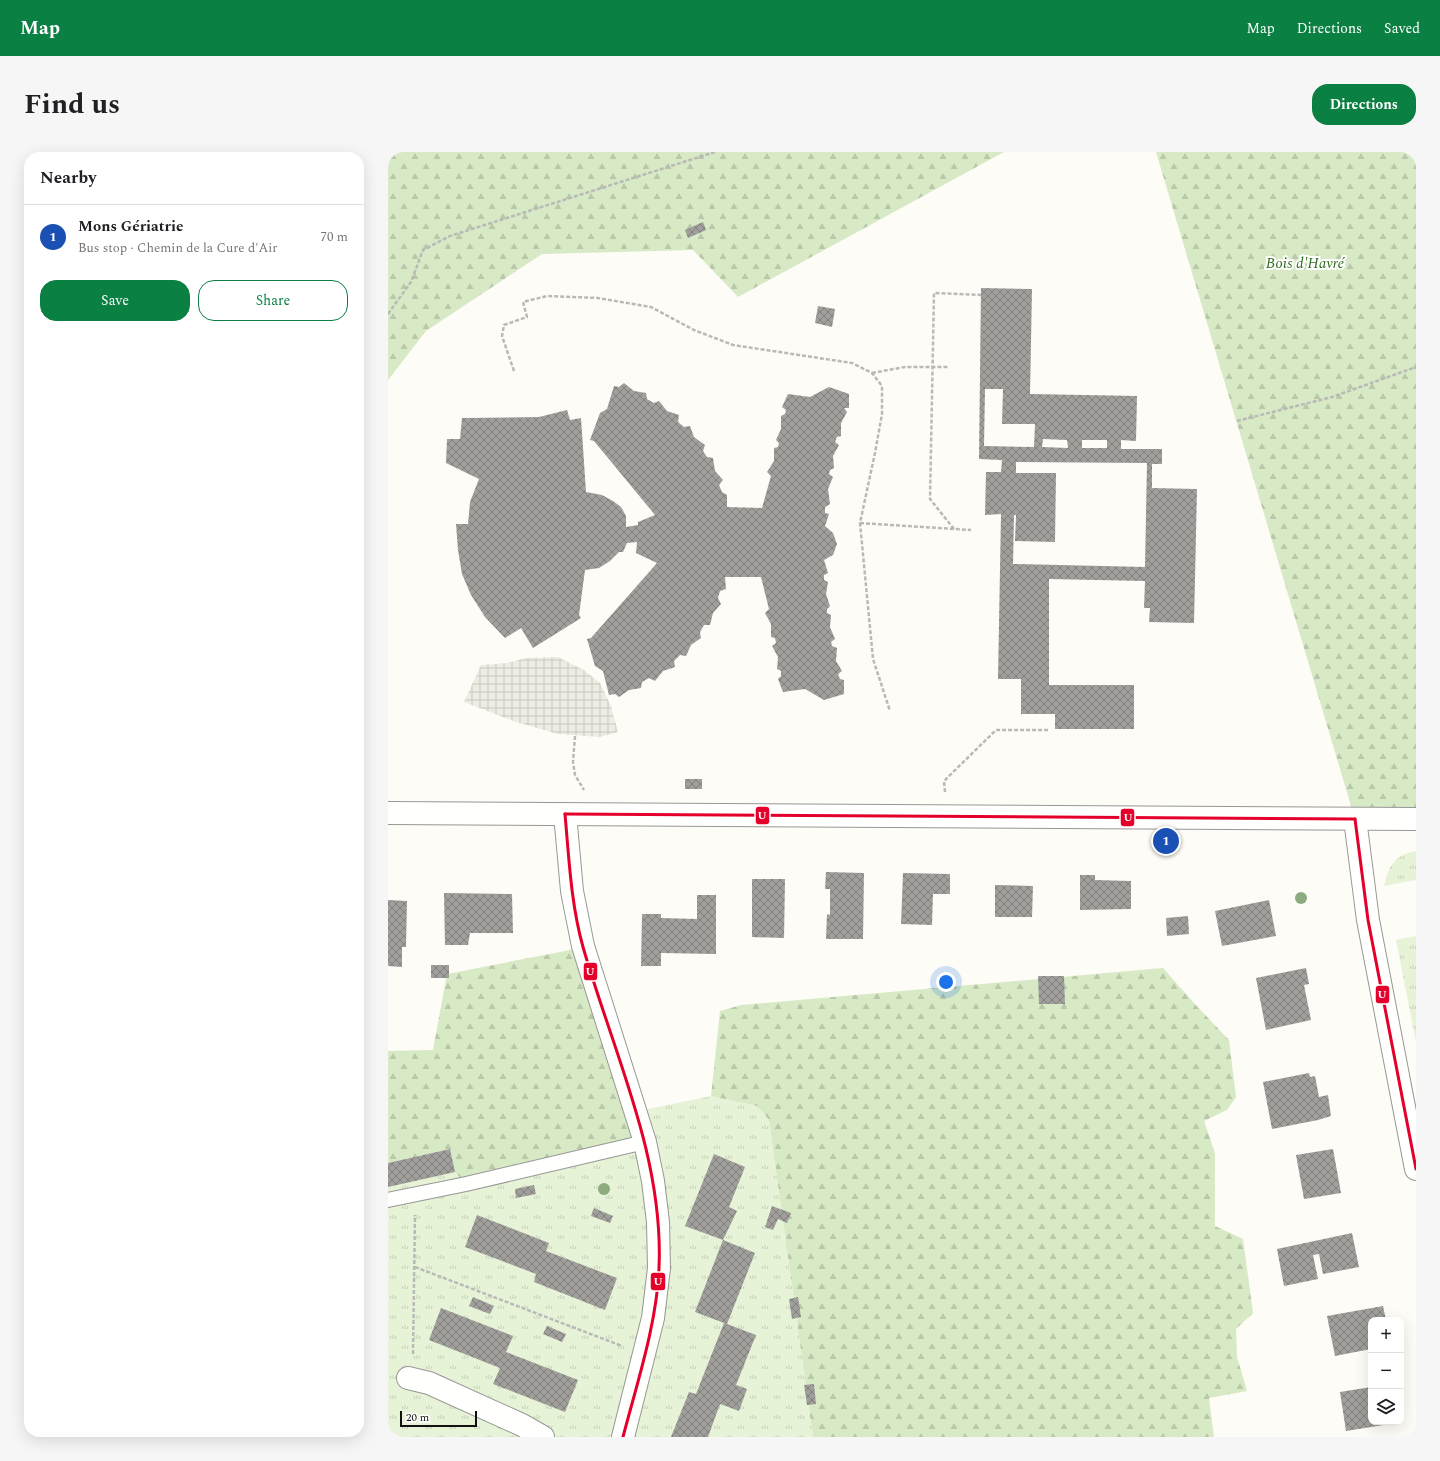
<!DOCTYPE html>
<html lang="en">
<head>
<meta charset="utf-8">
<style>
  body { margin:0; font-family:Spectral,serif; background:#f6f6f6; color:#202124 }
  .controls { position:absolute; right:12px; bottom:12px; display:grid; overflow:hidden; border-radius:8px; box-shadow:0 4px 16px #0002 }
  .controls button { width:36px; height:36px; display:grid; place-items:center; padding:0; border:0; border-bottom:1px solid #e0e0e0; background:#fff; color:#202124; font:20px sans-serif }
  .scale { position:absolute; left:12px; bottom:10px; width:77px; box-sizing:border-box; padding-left:4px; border:2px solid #111; border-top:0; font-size:11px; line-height:14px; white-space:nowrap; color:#111; -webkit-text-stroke:3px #fff; paint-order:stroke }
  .you { position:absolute; left:558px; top:830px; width:14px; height:14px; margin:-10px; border:3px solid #fff; border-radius:50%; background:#1a73e8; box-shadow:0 0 0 6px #1a73e833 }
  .badge { display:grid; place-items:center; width:26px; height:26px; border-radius:50%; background:#0b8043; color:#fff; font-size:13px; font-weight:700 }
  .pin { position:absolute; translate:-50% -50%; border:2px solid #fff; box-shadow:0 1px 4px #0006 }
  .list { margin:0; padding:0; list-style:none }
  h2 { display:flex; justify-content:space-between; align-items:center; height:52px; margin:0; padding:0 16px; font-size:17px }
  h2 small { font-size:13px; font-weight:400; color:#757577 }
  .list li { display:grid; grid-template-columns:26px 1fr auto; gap:12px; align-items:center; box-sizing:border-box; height:64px; padding:0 16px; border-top:1px solid #e0e0e0 }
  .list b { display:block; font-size:15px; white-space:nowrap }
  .list p { margin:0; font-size:13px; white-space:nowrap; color:#757577 }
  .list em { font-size:13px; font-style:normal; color:#757577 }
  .actions { display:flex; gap:8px; padding:12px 16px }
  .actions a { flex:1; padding:9px 0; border:1px solid #0b8043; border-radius:16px; text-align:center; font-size:14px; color:#0b8043 }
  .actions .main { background:#0b8043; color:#fff }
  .icon { flex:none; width:22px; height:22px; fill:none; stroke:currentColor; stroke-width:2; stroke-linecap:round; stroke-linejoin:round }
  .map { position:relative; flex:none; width:1028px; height:1285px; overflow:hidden; border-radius:16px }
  header { display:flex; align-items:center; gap:24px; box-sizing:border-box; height:56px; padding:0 20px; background:#0b8043; color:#fff }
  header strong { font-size:19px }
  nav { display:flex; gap:22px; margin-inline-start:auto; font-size:14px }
  .intro { display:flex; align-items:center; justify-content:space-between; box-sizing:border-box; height:96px; padding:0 24px }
  h1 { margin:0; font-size:28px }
  .button { padding:10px 18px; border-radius:16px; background:#0b8043; color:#fff; font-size:14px; font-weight:700 }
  main { display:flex; gap:24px; padding:0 24px }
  aside { flex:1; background:#fff; border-radius:16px; box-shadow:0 4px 16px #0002 }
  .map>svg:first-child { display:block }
  .grass { fill:url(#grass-tufts) }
  .forest { fill:url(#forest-firs) }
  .plaza { fill:url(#plaza-grid) }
  .building { fill:url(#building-cross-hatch); fill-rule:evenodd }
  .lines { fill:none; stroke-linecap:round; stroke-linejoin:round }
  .service-casing { stroke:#979795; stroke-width:16 }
  .minor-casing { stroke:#979795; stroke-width:24 }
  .tertiary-casing { stroke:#979795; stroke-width:24 }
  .path { stroke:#b9b9b8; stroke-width:2.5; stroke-dasharray:4 2; stroke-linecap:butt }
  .service { stroke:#fffffe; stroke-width:14 }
  .minor { stroke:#fffffe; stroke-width:22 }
  .tertiary { stroke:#fffffe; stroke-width:22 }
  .bus-1-casing { stroke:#fff; stroke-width:6 }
  .bus-1 { stroke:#e4002b; stroke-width:3 }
  .tree { fill:#8cac80 }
  .labels { text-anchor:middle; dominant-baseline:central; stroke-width:4; stroke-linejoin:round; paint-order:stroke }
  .park-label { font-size:15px; font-style:italic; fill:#2f6b1f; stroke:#fff }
  .line-badge { stroke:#fff; stroke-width:1.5 }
  .badge-label { font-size:11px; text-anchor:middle; font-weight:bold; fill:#fff }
</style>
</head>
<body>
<header>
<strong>Map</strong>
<nav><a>Map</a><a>Directions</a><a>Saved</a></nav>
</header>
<div class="intro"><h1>Find us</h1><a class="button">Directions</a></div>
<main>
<aside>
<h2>Nearby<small></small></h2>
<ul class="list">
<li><span class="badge" style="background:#1a4fb4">1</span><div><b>Mons Gériatrie</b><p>Bus stop · Chemin de la Cure d'Air</p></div><em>70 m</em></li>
</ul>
<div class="actions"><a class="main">Save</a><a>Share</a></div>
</aside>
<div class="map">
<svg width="1028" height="1285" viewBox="0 0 1028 1285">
  <defs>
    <pattern id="grass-tufts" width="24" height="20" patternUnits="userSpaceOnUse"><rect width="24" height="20" fill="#e7f3d7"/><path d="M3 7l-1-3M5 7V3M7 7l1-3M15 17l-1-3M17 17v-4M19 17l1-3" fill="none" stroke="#c5cfb8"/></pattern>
    <pattern id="forest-firs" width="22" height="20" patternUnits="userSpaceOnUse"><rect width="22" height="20" fill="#d8eac5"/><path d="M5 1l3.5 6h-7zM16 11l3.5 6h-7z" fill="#b8c8a8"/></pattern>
    <pattern id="plaza-grid" width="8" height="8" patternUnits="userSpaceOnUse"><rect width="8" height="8" fill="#edebe2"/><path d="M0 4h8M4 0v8" fill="none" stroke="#cac8c1"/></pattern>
    <pattern id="building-cross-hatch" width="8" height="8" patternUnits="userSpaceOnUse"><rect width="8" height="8" fill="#a19f9c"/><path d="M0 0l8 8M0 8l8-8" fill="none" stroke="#82807e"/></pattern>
  </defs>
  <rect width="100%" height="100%" fill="#fdfcf7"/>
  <g class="grass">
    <path d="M1028,699V728L996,734C1000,715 1007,702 1028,699Z"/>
    <path d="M1028,784V890L1008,788Z"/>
    <path d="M323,944L369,954L381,968L425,1285H0V1011Z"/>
  </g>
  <g class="forest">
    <path d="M0,0H616L350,145L305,98L154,102L38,179L0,228Z"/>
    <path d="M768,0H1028V667H967Z"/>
    <path d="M195,794L257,990L78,1032L67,1020L62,997L0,1011V899L45,898L59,822L177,799Z"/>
    <path d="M775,816L805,850L841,888L848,945L839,958L816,969L827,1001V1074L855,1087L865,1161L848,1177L849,1205L859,1239L821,1246L826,1285H425L381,968L369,954L323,944L332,859L353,853Z"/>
  </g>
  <path class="plaza" d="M170,505L196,518L212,531L223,554L230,580L212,585L170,582L125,569L76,550L93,513L119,511L138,506Z"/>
  <g class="building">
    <path d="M315,70L318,78L300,86L297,78Z"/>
    <path d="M593,136L644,137L642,242L749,244L748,289L733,288V297H774V312H764V336L809,337L806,471L761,470L762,456H756L757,429L661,427V533H746V577H667V562H633V527H610L613,362L597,363L598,320H613L614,308L591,307ZM597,237H615L614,272H647L646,295L596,294ZM655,287L679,288L680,296L654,295ZM694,288H719V296H694ZM628,310L759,311L757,415L625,412L626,363H628L627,389L667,390L668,321H628Z"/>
    <path d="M430,154L447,157L444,175L427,171Z"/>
    <path d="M236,231L246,239L258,241L259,247L266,251L271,249L279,259L291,263L290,270L296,275L302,274L306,285L317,293L315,299L319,305L325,306L327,319L335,328L331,333L334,340L339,343V355L374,356L383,324L379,320L386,309V296L390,295L391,291L388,288L393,277V264L397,262L398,258L394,255L400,242L422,245L441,235L461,242V256H456L459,260L453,271V284L449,285L447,290L451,293L445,304L446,316L442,318L441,322L445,325L440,337L442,352L437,355V361L441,362L437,374L445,381L449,392L445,403L436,408L440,421L436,423V428L440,430L438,442L442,454L439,457V461L443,463L442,475L447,487L443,490L444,494L449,496L448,509L454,519L450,522L452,527L456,528V542L436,548L417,537L395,540L390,527L393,524V519L389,517L390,505L384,494L388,491L387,486L383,485V472L377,461L381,457L373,425H337L338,437L332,439L330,446L333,452L325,461L322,473H316L312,480L313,486L303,493L298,504L292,503L286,509L287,515L275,519L267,529L261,526L254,530L253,536L241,538L231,545L227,542L221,543L215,519L207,514L199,487L203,486L269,411L248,401L249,390L239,391L235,400H231L222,409L211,416L197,418L191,463L193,466L145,496L133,476L117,486L97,465L83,443L74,422L70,398L68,372H80L82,350L91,327L58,311L59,287H72L74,266L151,265L179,258L182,268L193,266L198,340L214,343L225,349L233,355L238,364V375L250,373V370L267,363L206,289L202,288L212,261L219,257L226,234L231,235Z"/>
    <rect x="297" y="627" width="17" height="10"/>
    <path d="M438,720L476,721L475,787H438L439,762L442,763V737H437Z"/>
    <path d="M515,721L562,722V742H545L544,773L513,772Z"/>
    <path d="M692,723H707V728L743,729V757L692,758Z"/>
    <path d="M364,727H397L396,786L364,785Z"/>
    <path d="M607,733L645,734L644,765H607Z"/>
    <path d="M56,741L124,742L125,781H82L80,793H57Z"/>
    <path d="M309,743H328V802L273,801V814H253L254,762H273V766L309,767Z"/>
    <path d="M0,748L19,749L18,795H14V815L0,814Z"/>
    <path d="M881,748L888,784L834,794L827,759Z"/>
    <path d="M800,764L801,782L779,784L778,766Z"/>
    <rect x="43" y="813" width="18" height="13"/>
    <path d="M918,816L921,832L916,833L923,868L878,878L868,826Z"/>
    <path d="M650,824H676L677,852H651Z"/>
    <path d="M921,921L922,925L927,924L931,945L940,943L943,964L930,968L884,977L875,930Z"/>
    <path d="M62,997L67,1020L0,1035V1011Z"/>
    <path d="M945,997L953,1041L916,1047L908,1003Z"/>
    <path d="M326,1002L357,1015L341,1055L349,1059L335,1088L367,1101L339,1172L368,1183L348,1233L359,1237L351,1259L332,1252L320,1285H283L301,1240L308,1242L336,1171L307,1160L335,1088L297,1074Z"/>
    <path d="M146,1033L148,1042L128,1046L127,1037Z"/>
    <path d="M384,1054L403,1061L399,1071L390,1067L385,1078L377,1075Z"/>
    <path d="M206,1056L225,1064L222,1071L203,1064Z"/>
    <path d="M89,1063L161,1091L158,1099L229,1126L217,1158L146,1130L148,1122L77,1095Z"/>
    <path d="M964,1081L971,1115L935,1122L931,1102L925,1103L930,1127L896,1134L889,1097Z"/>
    <path d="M85,1145L106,1154L102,1162L81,1154Z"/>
    <path d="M410,1145L413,1165L404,1167L401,1147Z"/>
    <path d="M995,1154L998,1168H983V1197L947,1204L939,1164Z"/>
    <path d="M53,1156L125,1184L118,1200L190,1228L177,1260L105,1232L112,1216L41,1188Z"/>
    <path d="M159,1174L178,1182L174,1190L155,1182Z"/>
    <path d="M426,1232L428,1252L419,1253L416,1233Z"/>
    <path d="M983,1235V1270L1008,1271L958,1279L952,1240Z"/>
  </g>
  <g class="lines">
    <g class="service-casing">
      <path id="service" d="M0,1048L78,1032L257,990"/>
    </g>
    <g class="minor-casing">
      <g id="minor">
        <path d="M177,662L184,739L195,794L257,990L265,1029L270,1070L271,1116L265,1166L235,1285"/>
        <path d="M967,667L980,768L1028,1017"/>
        <path d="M20,1226L41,1231L134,1273L155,1285"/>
      </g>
    </g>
    <g class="tertiary-casing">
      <path id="tertiary" d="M0,661L1028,667"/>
    </g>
    <g class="path">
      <path d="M0,162L23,130L35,98L62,84L327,0"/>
      <path d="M126,219L114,184L116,173L139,165L135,150L159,144L185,145L210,146L263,155L306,178L345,193L464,211L484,221L494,234V262L487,301L472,371L485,507L502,559"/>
      <path d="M484,221L517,215H560"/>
      <path d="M849,269L944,245L1028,215"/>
      <path d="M472,371L583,378"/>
      <path d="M566,377L542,347L546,141L593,143"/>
      <path d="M187,584L185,610L187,623L196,638"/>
      <path d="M557,640L556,629L608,578H660"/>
      <path d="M27,1115L234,1194"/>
      <path d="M25,1202L27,1063"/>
    </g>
    <use href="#service" class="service"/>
    <use href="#minor" class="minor"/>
    <use href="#tertiary" class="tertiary"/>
    <g class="bus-1-casing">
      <g id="bus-1">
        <path d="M177,662L967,667"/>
        <path d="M177,662C181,707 183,752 195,795C225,900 276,1004 271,1116C269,1171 249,1231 235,1285"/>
        <path d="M967,667L980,768L1028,1017"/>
      </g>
    </g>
    <use href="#bus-1" class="bus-1"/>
  </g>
  <g class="tree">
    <circle cx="913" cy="746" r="6"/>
    <circle cx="216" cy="1037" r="6"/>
  </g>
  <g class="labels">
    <g class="park-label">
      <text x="917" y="111">Bois d'Havré</text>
    </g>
  </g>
  <g class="line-badge">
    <rect x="367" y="654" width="15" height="19" rx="4" fill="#e4002b"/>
    <rect x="732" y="656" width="15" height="19" rx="4" fill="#e4002b"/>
    <rect x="195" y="810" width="15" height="19" rx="4" fill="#e4002b"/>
    <rect x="987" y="833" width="15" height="19" rx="4" fill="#e4002b"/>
    <rect x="262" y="1120" width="16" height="19" rx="4" fill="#e4002b"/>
  </g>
  <g class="badge-label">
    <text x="374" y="667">U</text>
    <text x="740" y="669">U</text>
    <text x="202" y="823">U</text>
    <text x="994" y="846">U</text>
    <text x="270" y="1133">U</text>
  </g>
</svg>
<div class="controls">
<button>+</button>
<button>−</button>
<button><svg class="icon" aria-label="layers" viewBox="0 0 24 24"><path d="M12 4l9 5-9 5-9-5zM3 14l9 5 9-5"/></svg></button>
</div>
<div class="scale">20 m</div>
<div class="you"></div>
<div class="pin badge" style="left:778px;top:689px;background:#1a4fb4">1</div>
</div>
</main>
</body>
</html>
